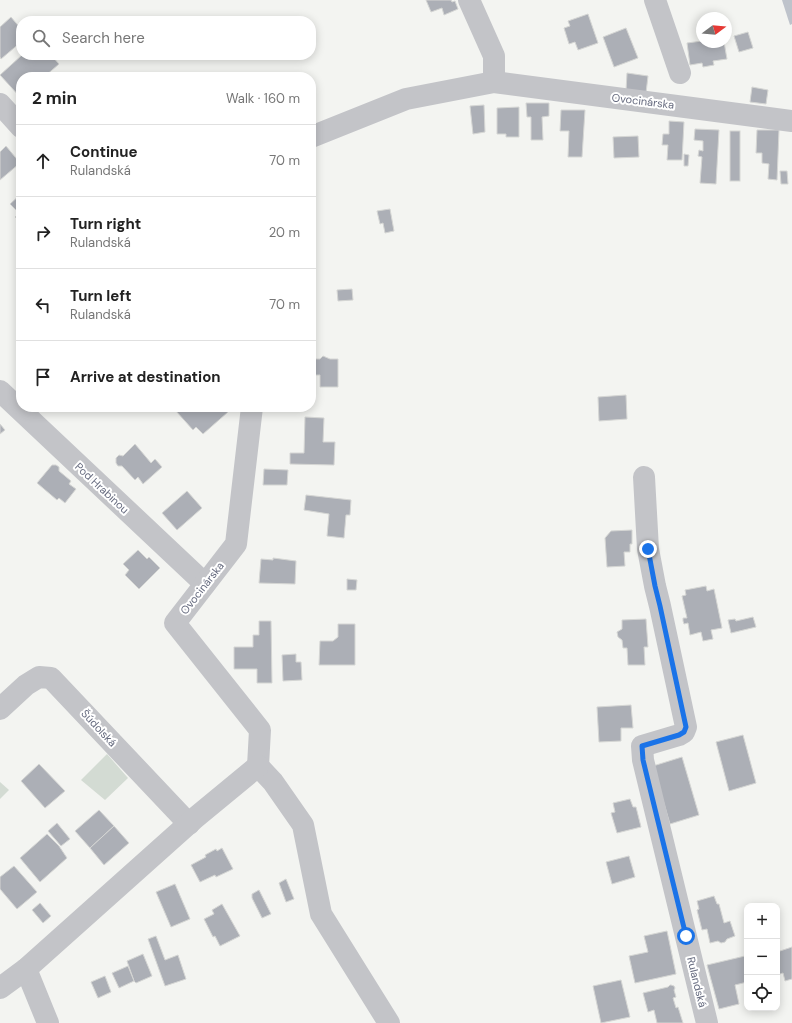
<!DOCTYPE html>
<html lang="en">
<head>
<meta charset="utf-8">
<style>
  body { margin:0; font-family:"DM Sans",sans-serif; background:#f2f2f2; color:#222 }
  .controls { position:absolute; right:12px; bottom:12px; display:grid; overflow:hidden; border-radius:8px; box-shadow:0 2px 10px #0003 }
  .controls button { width:36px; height:36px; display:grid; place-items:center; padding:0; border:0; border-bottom:1px solid #e0e0e0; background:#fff; color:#222; font:20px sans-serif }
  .compass { position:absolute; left:696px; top:12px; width:36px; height:36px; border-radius:50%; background:#fff; box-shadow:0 2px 10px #0003; rotate:74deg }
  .stop { position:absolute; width:12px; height:12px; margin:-9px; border:3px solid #1a73e8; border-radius:50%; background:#fff }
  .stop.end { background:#1a73e8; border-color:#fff; box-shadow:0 1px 4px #0008 }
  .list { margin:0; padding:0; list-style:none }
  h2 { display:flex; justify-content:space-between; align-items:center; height:52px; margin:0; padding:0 16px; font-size:17px }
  h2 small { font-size:13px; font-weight:400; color:#767676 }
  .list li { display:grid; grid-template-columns:26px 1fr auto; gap:12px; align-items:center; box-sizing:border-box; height:72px; padding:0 16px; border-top:1px solid #e0e0e0 }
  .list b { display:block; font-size:15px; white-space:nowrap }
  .list p { margin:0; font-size:13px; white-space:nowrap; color:#767676 }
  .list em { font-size:13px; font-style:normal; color:#767676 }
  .icon { flex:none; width:22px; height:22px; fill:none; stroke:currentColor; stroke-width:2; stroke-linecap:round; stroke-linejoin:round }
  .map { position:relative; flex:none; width:792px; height:1023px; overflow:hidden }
  .search { position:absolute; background:#fff; box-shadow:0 2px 10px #0003; left:16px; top:16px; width:300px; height:44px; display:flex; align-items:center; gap:10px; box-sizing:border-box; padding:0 14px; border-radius:16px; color:#767676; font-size:15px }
  .panel { position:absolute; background:#fff; box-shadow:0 2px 10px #0003; left:16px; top:72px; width:300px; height:340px; border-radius:16px }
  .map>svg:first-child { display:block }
  .green { fill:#d3dbd3 }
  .water { fill:#bec3cb }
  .building { fill:#acafb6; stroke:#d5d6d4 }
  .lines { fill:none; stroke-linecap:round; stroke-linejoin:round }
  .minor { stroke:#c3c4c8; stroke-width:22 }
  .route { stroke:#1a73e8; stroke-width:5 }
  .labels { text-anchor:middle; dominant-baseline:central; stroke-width:4; stroke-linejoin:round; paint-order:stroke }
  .street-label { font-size:11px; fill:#666b7f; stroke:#fff }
</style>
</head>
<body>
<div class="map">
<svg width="792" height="1023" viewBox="0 0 792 1023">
  <rect width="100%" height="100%" fill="#f3f4f1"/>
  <g class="green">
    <path d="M107,754L128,778L105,800L81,780Z"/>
    <path d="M0,782L9,790L0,799Z"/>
  </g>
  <path class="water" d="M782,0H792V24L790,25Z"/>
  <g class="building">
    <path d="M426,0H451L452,2L455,1L458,9L444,15L442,8L431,12Z"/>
    <path d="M588,14L598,43L578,50L575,42L569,44L564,28L570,26L568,21Z"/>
    <path d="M11,17L21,29V42L1,59L0,57V27Z"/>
    <path d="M626,28L638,58L614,67L603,37Z"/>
    <path d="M748,32L753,48L739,52L734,36Z"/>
    <path d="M702,41V42H724L727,59L713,61L714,65L703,67L702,63L690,65L687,43Z"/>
    <path d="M22,55H51L59,64L44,77H21V98L0,75Z"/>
    <path d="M627,73L648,76L646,93L626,91Z"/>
    <path d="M752,87L768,90L766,104L750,102Z"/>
    <path d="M526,103H549V116L542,117L543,140H531V117H527Z"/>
    <path d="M484,105L485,132L473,134L470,106Z"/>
    <path d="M519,107V137H506V134H497V108Z"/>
    <path d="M561,110H585L582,157H568L569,131H560Z"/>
    <path d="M669,121L684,122L682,160H667L668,145H662L663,134H669Z"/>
    <path d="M695,129L719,130L716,184L700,183L702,157L698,156L699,150L703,151V141L694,140Z"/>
    <path d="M757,130H779L777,180L768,179L769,164L762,163V153H756Z"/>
    <rect x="730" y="131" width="10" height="50"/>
    <path d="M638,136L639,157L614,158L613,137Z"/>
    <path d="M6,146L20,163L0,180V152Z"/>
    <path d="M684,154L689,155L688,166H684Z"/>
    <path d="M780,171H787L788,184H781Z"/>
    <path d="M21,194V223L15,217L19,213L10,204Z"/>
    <path d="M390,209L394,231L385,233L383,223L380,224L377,211Z"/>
    <path d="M352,289L353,300L338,301L337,290Z"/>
    <path d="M323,356L330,359H338V387H320V375H311V359H320Z"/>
    <path d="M626,395L627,419L599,421L598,397Z"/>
    <path d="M181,407H224L228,412L203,434L196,427L193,430L176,411Z"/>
    <path d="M305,417L324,418L323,442H335L334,465L290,464V453H304Z"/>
    <path d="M0,424L5,430L0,434Z"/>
    <path d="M135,444L151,463L155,459L162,467L143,484L138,477L135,480L122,466H118L116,463V458L119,455L123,456Z"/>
    <path d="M52,465H56L59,467V471L71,481L69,484L76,489L65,503L59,498L57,500L37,483Z"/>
    <path d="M264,469L288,470L287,485H263Z"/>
    <path d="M187,491L202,508L177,530L162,513Z"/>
    <path d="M306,495L351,500L350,515H346L344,538L327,536L329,514L304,510Z"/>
    <path d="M632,530V544H630V552H624L625,566L607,567L605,538L611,531Z"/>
    <path d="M138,550L147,559L149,557L160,568L139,589L125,575L129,570L123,564Z"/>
    <path d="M273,558L296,561L295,584L259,583L261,559L273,560Z"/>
    <path d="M347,579L357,580L356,590H347Z"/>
    <path d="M706,586L707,591L714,589L722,628L711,630L713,639L703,641L701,632L690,635L688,623L684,624L683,621V618H687L682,596L686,595L685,590Z"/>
    <path d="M753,617L756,627L731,633L728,620L735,619L736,621Z"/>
    <path d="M646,619L648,647H644L645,665H628L627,648H623L622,640L618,637L617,632L622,629V620Z"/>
    <path d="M259,621H271L272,683H257V669H234V647H253V635H259Z"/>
    <path d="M338,624H355V665H319L320,641H333L338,637Z"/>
    <path d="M296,654V662H301L302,680L283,681L282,655Z"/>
    <path d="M631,705L633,728H621V741L599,742L597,707Z"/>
    <path d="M743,735L756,783L729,791L716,742Z"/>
    <path d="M682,757L699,815L670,824L653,766Z"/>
    <path d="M39,764L65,791L45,808L21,781Z"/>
    <path d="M630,799L633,807H636L641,827L617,833L611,813L615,812L613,803Z"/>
    <path d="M99,810L114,826L90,848L75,831Z"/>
    <path d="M57,823L70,839L61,846L48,831Z"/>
    <path d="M114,826L129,843L104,865L90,848Z"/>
    <path d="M47,834L59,846L67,858L40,882L20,858Z"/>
    <path d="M222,848L233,869L216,877L215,875L200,882L191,865L206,857L205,855L216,849L217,851Z"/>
    <path d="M629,856L635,877L612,884L606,862Z"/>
    <path d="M14,866L37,892L17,909L0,889V877Z"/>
    <path d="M286,879L294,899L286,902L279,883Z"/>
    <path d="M175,884L190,919L171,927L156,892Z"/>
    <path d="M259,890L271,914L262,918L252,898V894Z"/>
    <path d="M714,896L717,904H719L724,923L730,921L735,936L727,939L725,942L721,943L718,941L710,943L707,929L702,930L697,910L699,909L697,901Z"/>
    <path d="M40,903L51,916L43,923L32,910Z"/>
    <path d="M222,904L240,936L220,946L215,936L213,937L204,919L214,914L212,910Z"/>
    <path d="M667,931L676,974L635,983L629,956L648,952L644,936Z"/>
    <path d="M156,936L165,960L178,955L186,979L165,986L148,939Z"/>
    <path d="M792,947V979L785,981L783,973L777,975V952Z"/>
    <path d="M143,954L152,976L136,983L134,981L127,961Z"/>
    <path d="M745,956L747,963V982L735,985L739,1004L719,1009L707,965Z"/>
    <path d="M128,966L134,981L119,988L112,973Z"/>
    <path d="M105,976L111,992L98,998L91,982Z"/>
    <path d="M621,980L630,1017L601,1023L593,986Z"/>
    <path d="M670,985H671L674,986L675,988L674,990L676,997L673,998L676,1008L678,1007L683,1023H657L654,1010L648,1012L643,993L668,987Z"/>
  </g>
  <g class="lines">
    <g class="minor">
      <path d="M469,0L494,56V82"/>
      <path d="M655,0L680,73"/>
      <path d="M0,104L21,127"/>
      <path d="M311,137L406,99L494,82L792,121"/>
      <path d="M0,391L205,584"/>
      <path d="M252,407L236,544L175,623L260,730L258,766"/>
      <path d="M644,477L648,549L655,586L660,606L686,727L684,732L679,735L642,746L643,760L707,1023"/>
      <path d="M0,709L26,685L39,677L51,678L189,824"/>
      <path d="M258,766L273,782L303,825L321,914L389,1023"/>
      <path d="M26,969L48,1023"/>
      <path d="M0,988L26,969L195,818L258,766"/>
    </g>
  </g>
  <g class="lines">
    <path class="route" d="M648,549L655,586L660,606L686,727L684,732L679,735L642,746L643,760L686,936"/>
  </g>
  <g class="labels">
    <g class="street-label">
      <text transform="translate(643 101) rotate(7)">Ovocinárska</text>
      <text transform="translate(102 488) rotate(43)">Pod Hrabinou</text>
      <text transform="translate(202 588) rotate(-52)">Ovocinárska</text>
      <text transform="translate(99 728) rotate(47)">Šúdolská</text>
      <text transform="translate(697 982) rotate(76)">Rulandská</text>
    </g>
  </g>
</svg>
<div class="controls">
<button>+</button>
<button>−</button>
<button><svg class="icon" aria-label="locate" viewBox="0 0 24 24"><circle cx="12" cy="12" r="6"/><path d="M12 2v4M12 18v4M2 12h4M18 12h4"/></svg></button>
</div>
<svg class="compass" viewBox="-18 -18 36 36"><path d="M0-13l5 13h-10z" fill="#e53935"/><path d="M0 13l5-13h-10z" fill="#767676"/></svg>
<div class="stop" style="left:686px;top:936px"></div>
<div class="stop end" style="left:648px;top:549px"></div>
<div class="search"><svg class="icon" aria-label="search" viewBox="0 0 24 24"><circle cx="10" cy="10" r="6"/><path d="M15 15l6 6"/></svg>Search here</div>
<section class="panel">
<h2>2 min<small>Walk · 160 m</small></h2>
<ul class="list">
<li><svg class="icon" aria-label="ahead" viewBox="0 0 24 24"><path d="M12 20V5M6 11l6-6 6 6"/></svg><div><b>Continue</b><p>Rulandská</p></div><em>70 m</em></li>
<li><svg class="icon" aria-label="right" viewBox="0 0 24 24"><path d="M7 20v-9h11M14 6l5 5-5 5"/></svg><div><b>Turn right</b><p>Rulandská</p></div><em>20 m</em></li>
<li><svg class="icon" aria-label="left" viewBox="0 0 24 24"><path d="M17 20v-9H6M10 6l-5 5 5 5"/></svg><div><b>Turn left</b><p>Rulandská</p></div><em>70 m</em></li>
<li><svg class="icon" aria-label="arrive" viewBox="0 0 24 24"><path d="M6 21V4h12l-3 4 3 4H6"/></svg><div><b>Arrive at destination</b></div></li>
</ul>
</section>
</div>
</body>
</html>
